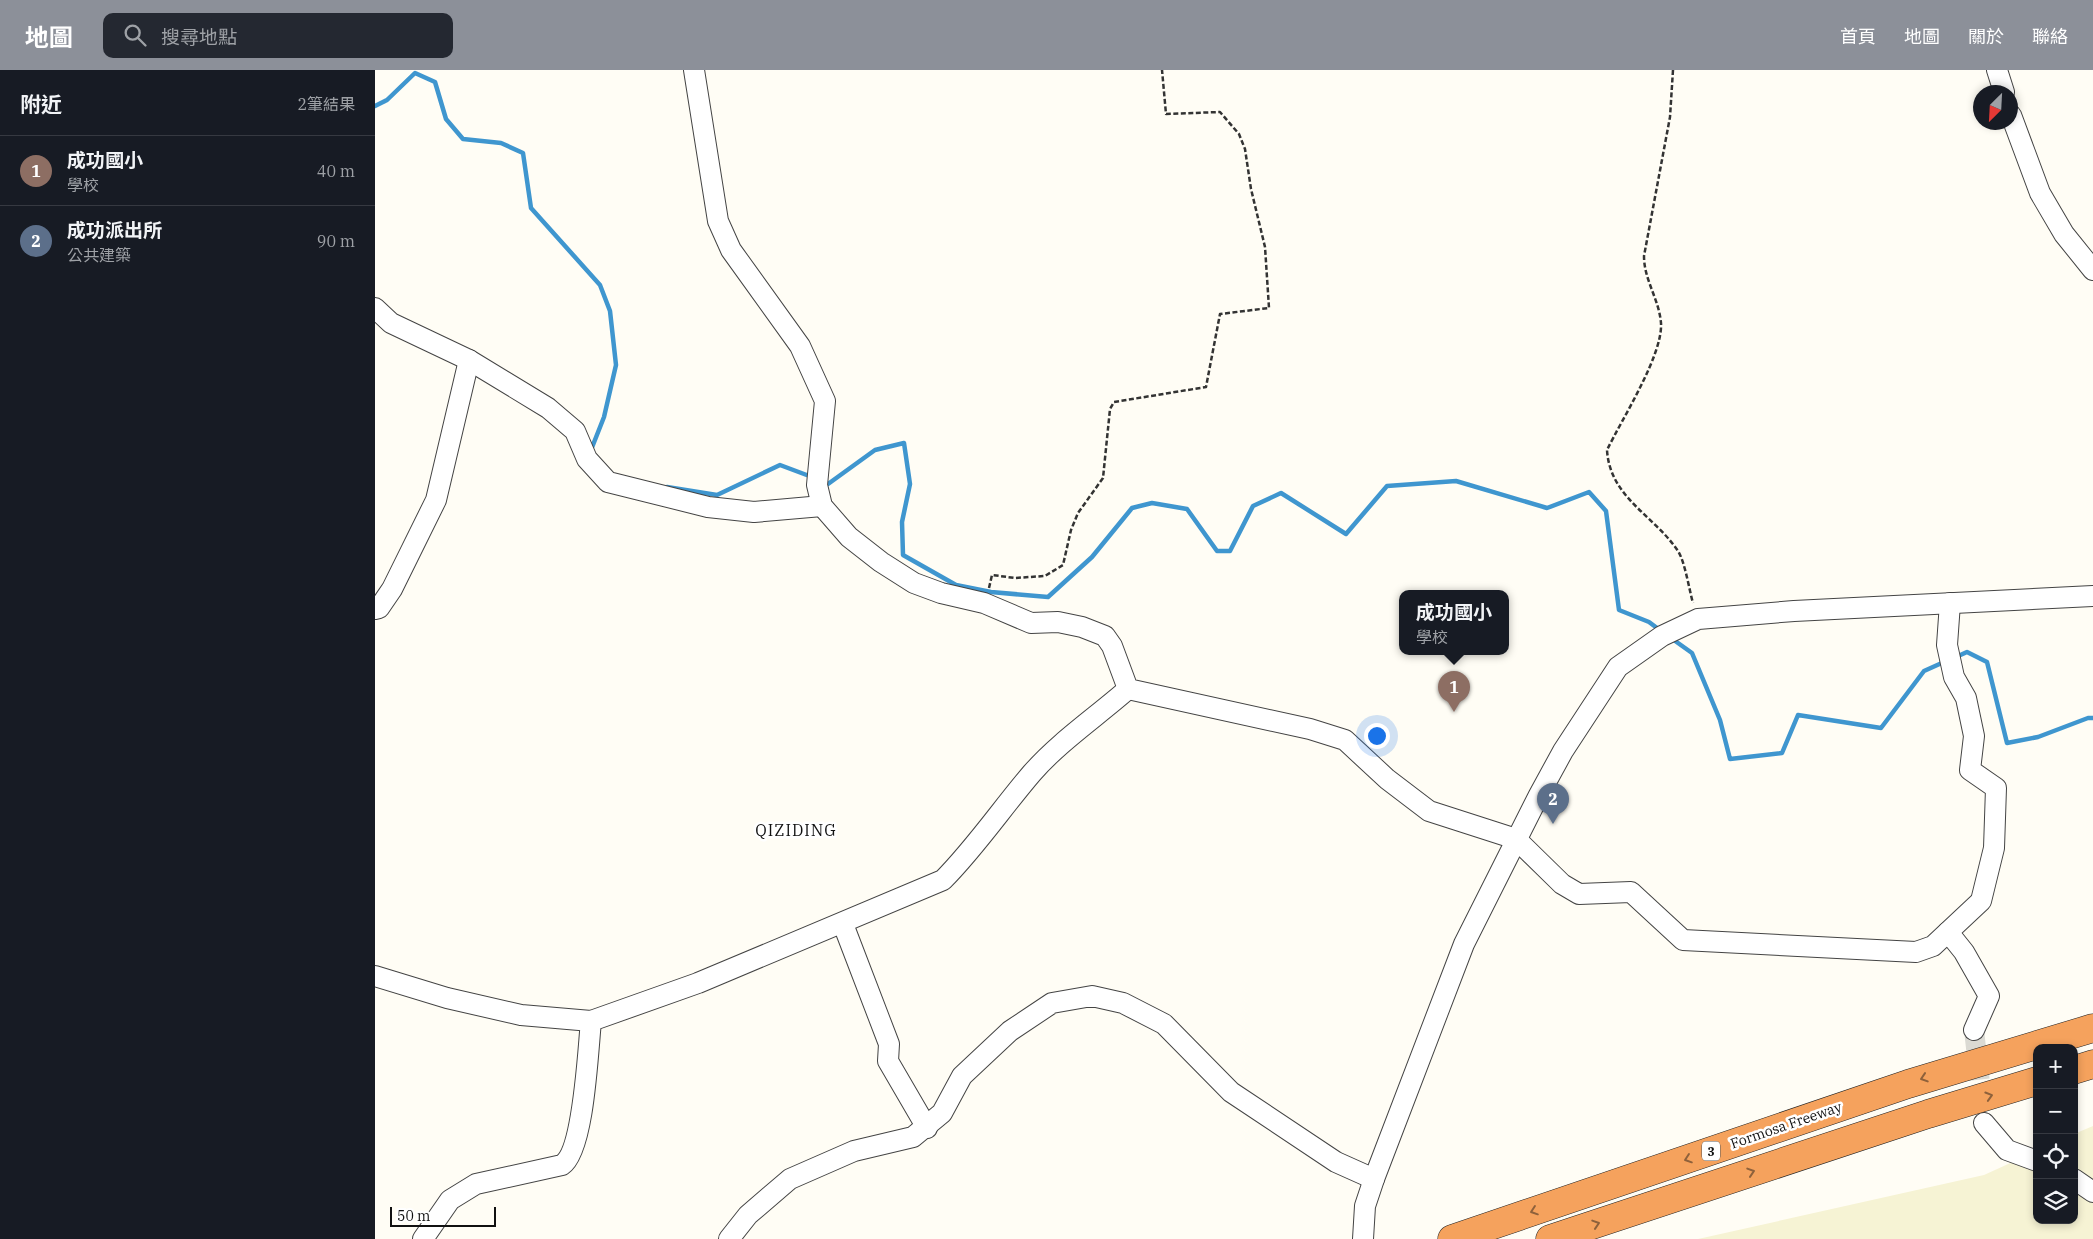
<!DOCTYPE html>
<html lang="zh-TW">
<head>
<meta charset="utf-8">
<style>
  body { margin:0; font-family:"IBM Plex Serif","Noto Sans TC",serif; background:#242831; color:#f1f3f6 }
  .controls { position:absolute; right:15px; bottom:15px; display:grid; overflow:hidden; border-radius:10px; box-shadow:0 2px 8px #0003 }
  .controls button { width:45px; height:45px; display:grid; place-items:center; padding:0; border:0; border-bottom:1px solid #363941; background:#171b24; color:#f1f3f6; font:25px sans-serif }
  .compass { position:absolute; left:1598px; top:15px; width:45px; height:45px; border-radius:50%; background:#171b24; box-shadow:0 2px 8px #0003; rotate:204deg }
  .scale { position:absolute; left:15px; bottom:12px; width:106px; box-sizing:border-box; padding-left:5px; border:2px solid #111; border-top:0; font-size:14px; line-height:18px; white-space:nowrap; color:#111; -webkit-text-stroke:4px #fff; paint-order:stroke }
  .you { position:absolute; left:1001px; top:665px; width:18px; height:18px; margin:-12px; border:4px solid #fff; border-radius:50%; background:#1a73e8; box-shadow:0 0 0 8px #1a73e833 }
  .badge { display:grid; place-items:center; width:32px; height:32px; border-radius:50%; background:#8c9099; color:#fff; font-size:16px; font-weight:700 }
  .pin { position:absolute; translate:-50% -41px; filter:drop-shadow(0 1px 2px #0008) }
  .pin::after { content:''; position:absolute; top:26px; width:18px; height:15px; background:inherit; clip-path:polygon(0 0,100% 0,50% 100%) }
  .popup { position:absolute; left:1024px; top:520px; width:110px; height:65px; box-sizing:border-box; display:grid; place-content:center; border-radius:10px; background:#171b24; filter:drop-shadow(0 1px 4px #0005); font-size:16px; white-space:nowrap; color:#9ea1a6 }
  .popup b { font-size:19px; color:#f1f3f6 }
  .popup::after { content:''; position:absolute; left:50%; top:100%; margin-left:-10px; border:10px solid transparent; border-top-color:#171b24 }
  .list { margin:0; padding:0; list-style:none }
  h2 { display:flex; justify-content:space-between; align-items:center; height:65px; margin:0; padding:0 20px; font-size:21px }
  h2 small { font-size:16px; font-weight:400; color:#9ea1a6 }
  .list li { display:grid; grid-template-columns:32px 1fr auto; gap:15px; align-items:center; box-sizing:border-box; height:70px; padding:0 20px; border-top:1px solid #363941 }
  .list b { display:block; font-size:19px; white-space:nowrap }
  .list p { margin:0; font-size:16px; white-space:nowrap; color:#9ea1a6 }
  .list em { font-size:16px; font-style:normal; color:#9ea1a6 }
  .icon { flex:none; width:28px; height:28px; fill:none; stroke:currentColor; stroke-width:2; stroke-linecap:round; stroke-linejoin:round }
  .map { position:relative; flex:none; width:1718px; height:1169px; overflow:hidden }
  header { display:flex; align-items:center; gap:30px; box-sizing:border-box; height:70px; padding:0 25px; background:#8c9099; color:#fff }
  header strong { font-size:24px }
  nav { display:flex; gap:28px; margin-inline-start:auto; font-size:18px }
  .search { width:350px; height:45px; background:#242831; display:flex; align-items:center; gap:12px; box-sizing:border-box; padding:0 18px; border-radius:10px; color:#9ea1a6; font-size:19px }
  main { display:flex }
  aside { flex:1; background:#171b24 }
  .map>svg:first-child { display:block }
  .farmland { fill:#f6f3d4 }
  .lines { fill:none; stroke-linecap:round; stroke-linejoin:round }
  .stream { stroke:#3f96cf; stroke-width:4.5 }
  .minor-tunnel { stroke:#dbdad3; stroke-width:20; stroke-dasharray:20 10; stroke-linecap:butt }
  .minor-casing { stroke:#444; stroke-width:22 }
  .highway-casing { stroke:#222; stroke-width:29 }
  .path { stroke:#333; stroke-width:2.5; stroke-dasharray:5 2.5; stroke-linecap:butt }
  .minor { stroke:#fff; stroke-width:20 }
  .highway { stroke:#f5a25d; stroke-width:28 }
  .oneway { stroke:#8e613b }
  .labels { text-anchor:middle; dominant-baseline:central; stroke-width:5; stroke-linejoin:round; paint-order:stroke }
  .shield { fill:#fff; stroke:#585858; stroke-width:1 }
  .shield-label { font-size:12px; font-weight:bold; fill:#111 }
  .street-label { font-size:14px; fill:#111; stroke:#fff }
  .quarter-label { font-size:16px; letter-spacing:1px; fill:#111; stroke:#fff }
</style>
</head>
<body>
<header>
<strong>地圖</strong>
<div class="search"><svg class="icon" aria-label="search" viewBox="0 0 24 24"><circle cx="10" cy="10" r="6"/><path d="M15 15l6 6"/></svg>搜尋地點</div>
<nav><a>首頁</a><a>地圖</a><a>關於</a><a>聯絡</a></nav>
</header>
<main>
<aside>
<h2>附近<small>2筆結果</small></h2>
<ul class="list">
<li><span class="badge" style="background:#8d6e63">1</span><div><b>成功國小</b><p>學校</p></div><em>40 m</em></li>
<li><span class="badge" style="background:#5c6f8a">2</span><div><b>成功派出所</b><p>公共建築</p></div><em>90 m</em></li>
</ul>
</aside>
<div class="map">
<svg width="1718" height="1169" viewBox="0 0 1718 1169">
  <rect width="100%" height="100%" fill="#fffdf5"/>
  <path class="farmland" d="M1718,1056V1169H1323L1609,1105L1662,1081V1150H1699V1064Z"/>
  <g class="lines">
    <g class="stream">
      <path d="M0,36L12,30L40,3L60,12L71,49L88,69L126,73L148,83L156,138L225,215L235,241L241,295L229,347L216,380"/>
      <path d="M448,412L453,414L500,380L529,373L535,414L527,452L528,485L581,515L616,522L673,527L717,487L757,438L777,433L812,439L842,481H855L878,436L906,423L971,464L1012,416L1081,411L1172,438L1214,422L1231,441L1244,540L1274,552L1286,561"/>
      <path d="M292,417L342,425L405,395L437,407"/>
      <path d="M1296,568L1317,583L1345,650L1355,689L1407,683L1423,645L1506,658L1549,601L1569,592"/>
      <path d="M1581,587L1592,582L1612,592L1632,673L1663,667L1713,648H1718"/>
    </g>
    <path class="minor-tunnel" d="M1599,960L1608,1040"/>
    <g class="minor-casing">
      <g id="minor">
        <path d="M319,0L343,151L356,180L425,276L450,331L442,415L447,436L474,467L506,492L539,513L566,523L609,533L656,553L683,552L707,557L730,566L737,576L753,619L935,659L970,670L1012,709L1054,741L1141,769L1187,814L1204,824L1256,822L1308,870L1541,882L1558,876L1606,831L1619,778L1621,718L1595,700L1599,666L1591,628L1579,607L1572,575L1575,533"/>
        <path d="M1622,0L1629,22"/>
        <path d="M1636,45L1665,123L1689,164L1718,200"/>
        <path d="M0,238L16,253L94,290L173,338L200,361L212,389L233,412L333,437L379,442L447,436"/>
        <path d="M0,539L4,538L17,519L61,430L94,290"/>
        <path d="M468,854L514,974L513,991L552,1058"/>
        <path d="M1573,862L1589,882L1614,926L1599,960"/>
        <path d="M0,906L72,928L146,945L216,951"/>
        <path d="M1609,1053L1632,1080L1662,1091"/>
        <path d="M1699,1109L1718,1122"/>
        <path d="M48,1169L75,1130L101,1114L187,1095C209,1081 213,979 216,951L323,913L568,810C600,778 627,738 657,703C684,672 721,647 753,619"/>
        <path d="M354,1169L373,1145L415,1109L479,1081L538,1067L567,1043L587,1006L635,961L677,933L717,926L748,933L789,954L856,1022L961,1092L999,1109"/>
        <path d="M988,1169L990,1136L999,1109L1089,874L1164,725L1188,681L1243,597L1287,566L1323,549L1419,541L1718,526"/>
      </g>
    </g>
    <g class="highway-casing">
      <g id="highway">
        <path d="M1699,1000L1718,994"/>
        <path d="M1077,1169L1533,1014L1718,958"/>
        <path d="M1175,1169L1553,1044L1662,1011"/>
      </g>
    </g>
    <g class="path">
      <path d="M1298,0L1295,47L1269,186C1269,210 1284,229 1286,253C1288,285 1247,349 1232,380C1235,428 1279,445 1303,481C1310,492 1314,519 1318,533"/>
      <path d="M614,518L617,505L640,508L670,506L688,495L696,460L703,443L728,408L735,339L739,332L831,317L845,244L894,238L890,177L876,119L870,79L864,64L845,42L791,44L787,0"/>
    </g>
    <use href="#minor" class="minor"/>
    <use href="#highway" class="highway"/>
  </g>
  <defs><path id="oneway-chevron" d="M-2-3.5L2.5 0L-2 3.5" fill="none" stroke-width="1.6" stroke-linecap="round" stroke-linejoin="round" transform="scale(1.25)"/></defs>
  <g class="oneway">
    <use href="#oneway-chevron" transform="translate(1549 1008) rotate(162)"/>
    <use href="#oneway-chevron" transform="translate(1614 1026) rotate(-17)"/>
    <use href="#oneway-chevron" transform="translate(1313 1089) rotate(161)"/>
    <use href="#oneway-chevron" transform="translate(1376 1102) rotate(-18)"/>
    <use href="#oneway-chevron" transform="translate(1159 1141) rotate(161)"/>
    <use href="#oneway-chevron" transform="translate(1221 1154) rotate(-18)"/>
  </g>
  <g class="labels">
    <rect class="shield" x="1327" y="1071.5" width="18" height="19" rx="4"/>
    <g class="shield-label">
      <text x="1336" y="1081">3</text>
    </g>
    <g class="street-label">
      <text transform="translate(1411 1055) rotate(-19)">Formosa Freeway</text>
    </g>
    <g class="quarter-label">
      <text x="421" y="760">QIZIDING</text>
    </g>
  </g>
</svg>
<div class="controls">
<button>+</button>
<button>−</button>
<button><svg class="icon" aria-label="locate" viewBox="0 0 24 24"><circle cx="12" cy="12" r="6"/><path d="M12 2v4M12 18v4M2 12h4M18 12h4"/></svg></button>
<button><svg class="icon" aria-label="layers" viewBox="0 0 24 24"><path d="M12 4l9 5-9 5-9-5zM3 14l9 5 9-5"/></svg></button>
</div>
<svg class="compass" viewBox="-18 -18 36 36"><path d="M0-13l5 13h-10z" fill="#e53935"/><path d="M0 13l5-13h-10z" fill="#9ea1a6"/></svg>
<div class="scale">50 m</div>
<div class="you"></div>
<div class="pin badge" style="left:1079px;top:642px;background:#8d6e63">1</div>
<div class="popup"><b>成功國小</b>學校</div>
<div class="pin badge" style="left:1178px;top:754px;background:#5c6f8a">2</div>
</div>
</main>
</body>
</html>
